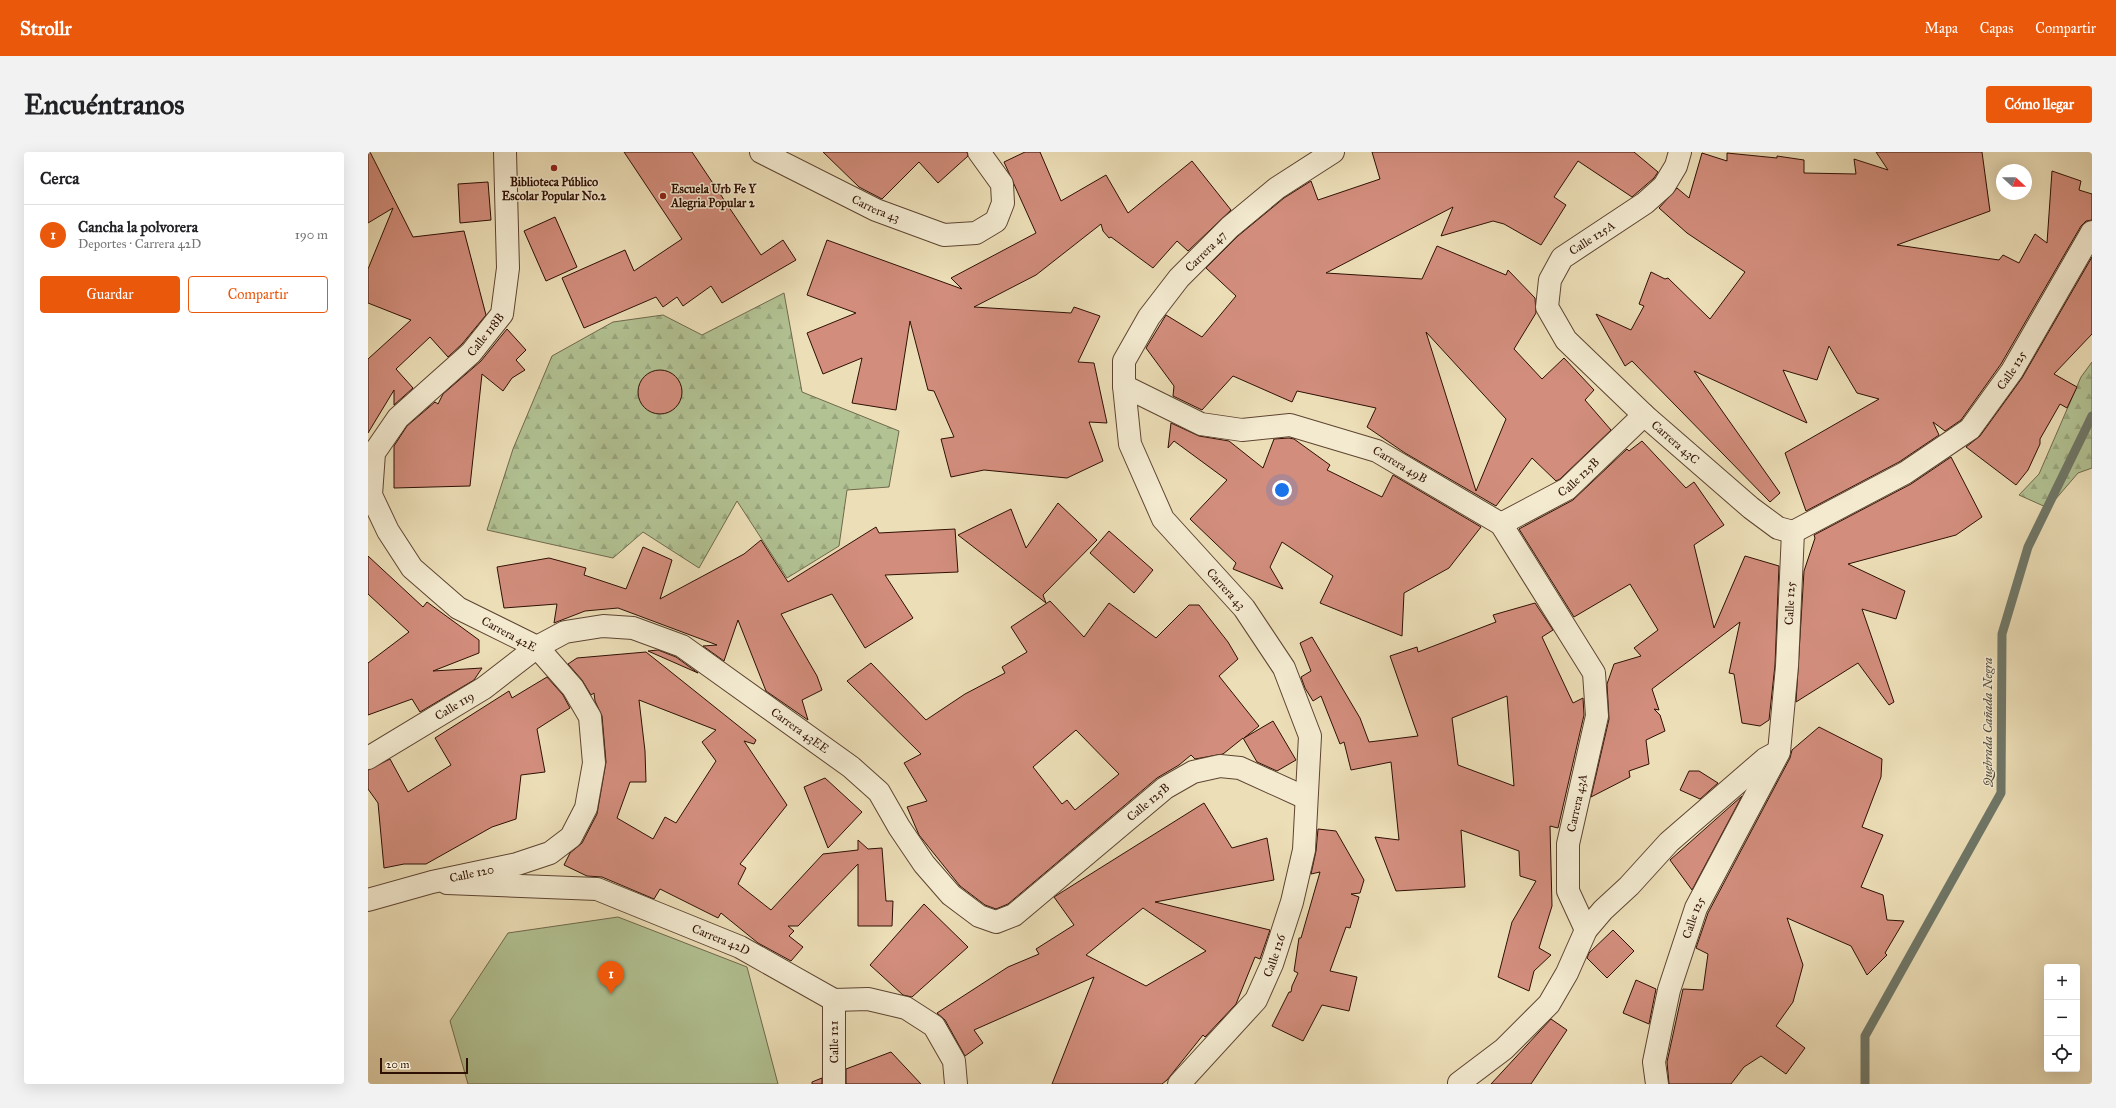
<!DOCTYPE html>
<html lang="es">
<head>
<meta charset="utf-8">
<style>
  body { margin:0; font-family:"IM FELL Great Primer",serif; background:#f2f2f2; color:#202124 }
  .controls { position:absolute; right:12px; bottom:12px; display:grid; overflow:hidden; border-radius:4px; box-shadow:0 4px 16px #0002 }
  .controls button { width:36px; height:36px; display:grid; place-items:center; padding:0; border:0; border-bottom:1px solid #e0e0e0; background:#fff; color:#202124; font:20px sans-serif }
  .compass { position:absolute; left:1628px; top:12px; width:36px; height:36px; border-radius:50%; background:#fff; box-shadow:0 4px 16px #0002; rotate:111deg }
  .scale { position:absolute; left:12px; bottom:10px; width:88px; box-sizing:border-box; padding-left:4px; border:2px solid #2f1004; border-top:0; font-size:11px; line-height:14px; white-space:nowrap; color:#2f1004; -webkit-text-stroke:3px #f3ead0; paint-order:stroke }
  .you { position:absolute; left:914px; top:338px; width:14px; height:14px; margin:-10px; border:3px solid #fff; border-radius:50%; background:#1a73e8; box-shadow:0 0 0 6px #1a73e833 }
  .badge { display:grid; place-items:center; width:26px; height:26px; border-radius:50%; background:#ea580c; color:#fff; font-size:13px; font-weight:700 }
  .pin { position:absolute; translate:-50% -33px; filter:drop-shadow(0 1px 2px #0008) }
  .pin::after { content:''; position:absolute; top:21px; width:14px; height:12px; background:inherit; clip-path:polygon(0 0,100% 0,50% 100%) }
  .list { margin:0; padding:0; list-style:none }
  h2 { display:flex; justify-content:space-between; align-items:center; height:52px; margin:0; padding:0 16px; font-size:17px }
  h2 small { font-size:13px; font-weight:400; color:#757577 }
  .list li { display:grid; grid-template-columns:26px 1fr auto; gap:12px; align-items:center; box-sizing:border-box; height:60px; padding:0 16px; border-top:1px solid #e0e0e0 }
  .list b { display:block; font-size:15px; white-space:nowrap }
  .list p { margin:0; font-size:13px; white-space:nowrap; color:#757577 }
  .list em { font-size:13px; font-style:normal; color:#757577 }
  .actions { display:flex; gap:8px; padding:12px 16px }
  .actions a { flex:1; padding:9px 0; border:1px solid #ea580c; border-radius:4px; text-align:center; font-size:14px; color:#ea580c }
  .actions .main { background:#ea580c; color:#fff }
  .icon { flex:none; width:22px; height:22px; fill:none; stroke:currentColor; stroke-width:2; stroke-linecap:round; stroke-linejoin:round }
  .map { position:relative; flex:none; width:1724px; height:932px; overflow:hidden; border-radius:4px }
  header { display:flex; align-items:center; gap:24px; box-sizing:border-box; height:56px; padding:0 20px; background:#ea580c; color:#fff }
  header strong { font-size:19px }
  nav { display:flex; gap:22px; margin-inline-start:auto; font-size:14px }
  .intro { display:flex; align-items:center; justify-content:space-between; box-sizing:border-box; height:96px; padding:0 24px }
  h1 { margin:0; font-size:28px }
  .button { padding:10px 18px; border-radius:4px; background:#ea580c; color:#fff; font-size:14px; font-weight:700 }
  main { display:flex; gap:24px; padding:0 24px }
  aside { flex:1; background:#fff; border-radius:4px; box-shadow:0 4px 16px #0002 }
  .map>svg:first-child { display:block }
  .forest { fill:url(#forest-firs); stroke:#70694c }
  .pitch { fill:#b2c293; stroke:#70694c }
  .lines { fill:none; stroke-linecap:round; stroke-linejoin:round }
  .stream { stroke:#6f7768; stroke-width:9 }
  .building { fill:#d28d7c; stroke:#2f1004; fill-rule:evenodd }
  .minor-casing { stroke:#5e4431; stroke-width:24 }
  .tertiary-casing { stroke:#5e4431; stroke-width:24 }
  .minor { stroke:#f3ead0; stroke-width:22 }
  .tertiary { stroke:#f3ead0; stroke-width:22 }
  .poi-dot { fill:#8f2418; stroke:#f3ead0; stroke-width:1.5 }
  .labels { text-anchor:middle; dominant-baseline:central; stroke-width:3; stroke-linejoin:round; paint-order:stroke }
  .poi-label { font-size:12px; font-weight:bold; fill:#2f1004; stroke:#f3ead0 }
  .street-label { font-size:12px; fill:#2f1004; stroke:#f3ead0 }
  .water-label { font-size:13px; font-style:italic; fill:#544c3e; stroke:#f3ead0 }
</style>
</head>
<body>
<header>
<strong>Strollr</strong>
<nav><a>Mapa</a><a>Capas</a><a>Compartir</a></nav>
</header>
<div class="intro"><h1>Encuéntranos</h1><a class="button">Cómo llegar</a></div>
<main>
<aside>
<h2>Cerca<small></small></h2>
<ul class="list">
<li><span class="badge">1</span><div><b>Cancha la polvorera</b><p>Deportes · Carrera 42D</p></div><em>190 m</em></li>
</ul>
<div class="actions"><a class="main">Guardar</a><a>Compartir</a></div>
</aside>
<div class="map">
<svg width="1724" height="932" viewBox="0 0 1724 932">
  <defs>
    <pattern id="forest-firs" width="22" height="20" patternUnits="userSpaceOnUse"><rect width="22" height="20" fill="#b2c293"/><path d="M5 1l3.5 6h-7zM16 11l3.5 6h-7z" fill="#99a67d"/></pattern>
  </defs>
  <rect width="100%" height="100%" fill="#ecdeb7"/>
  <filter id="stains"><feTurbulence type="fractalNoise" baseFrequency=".005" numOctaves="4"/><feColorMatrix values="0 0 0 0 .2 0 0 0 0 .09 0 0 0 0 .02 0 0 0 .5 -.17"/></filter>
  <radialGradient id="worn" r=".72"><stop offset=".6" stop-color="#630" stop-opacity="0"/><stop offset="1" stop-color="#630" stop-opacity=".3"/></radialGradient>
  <g class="forest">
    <path d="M416,141L434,240L531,279L521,335L479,338L471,394L419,426L369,349L331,416L275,380L245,406L119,378L145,297L184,204L245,170L295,163L334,183Z"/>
    <path d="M1724,210V316L1710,321L1680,356L1651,343L1671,322L1713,225Z"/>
  </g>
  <path class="pitch" d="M250,765L379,815L410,932H100L82,869L140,781Z"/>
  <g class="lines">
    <path class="stream" d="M1497,932V884L1633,641L1634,482L1660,395L1724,264"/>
  </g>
  <g class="building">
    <path d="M0,0H2L45,85L96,79L118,163L94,192L80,205L62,185L28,217L45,236L26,253V238L0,281V207L43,168L0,151V117L25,56L0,71Z"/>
    <path d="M256,0H324L393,103L415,88L428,108L354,151L343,134L315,154L309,145L295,155L288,145L216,176L194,126L257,98L266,119L314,87Z"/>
    <path d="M455,0H599L600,4L570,31L551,10L514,47L491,35Z"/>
    <path d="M657,0H672L693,49L738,23L760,61L824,9L863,58L820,99L809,89L785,116L743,85L741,86L735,79L733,72L668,123L606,155L703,161L706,155L732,164L710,210L726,211L739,271L721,270L735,309L699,326L616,318L583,325L573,287L586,285L566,239L560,238L542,169L528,258L484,251L494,206L455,222L439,181L488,161L439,143L459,88L594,137L583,126L668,81L636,10Z"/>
    <path d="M1004,0H1266L1290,20L1286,26L1264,45L1210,9L1186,45L1198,53L1173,93L1136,72L1125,69L1073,84L1085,55L958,121L1054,127L1069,94L1138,123L1140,118L1167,146L1168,161L1146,197L1174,227L1196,206L1226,238L1217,248L1243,278L1192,327L1188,329L1164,306L1128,354L1037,301L999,275L1008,256L929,239L924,250L865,224L834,258L805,244L806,234L778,196L798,163L834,185L868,144L838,116L870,84L916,46L943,29L950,48L1012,27ZM1058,180L1138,267L1108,339Z"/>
    <path d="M1508,0H1614L1622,59L1529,93L1631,108L1635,103L1651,111L1667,82L1679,91L1684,19L1713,29L1711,38L1724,42V68L1718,69L1713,74L1633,212L1593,268L1577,279L1565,270L1571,283L1531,310L1438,359L1417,301L1511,247L1489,241L1461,194L1449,228L1415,218L1439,271L1326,219L1412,341L1402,350L1264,209L1257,214L1228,162L1263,178L1276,154L1271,152L1283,120L1297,127L1300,126L1342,167L1377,120L1319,81L1291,56L1309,36L1321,46L1334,1L1359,9V1L1409,6V4L1436,8V21L1488,22L1486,7L1520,18Z"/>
    <path d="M120,30L123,68L92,71L90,32Z"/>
    <path d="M187,65L209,115L178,129L156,79Z"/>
    <path d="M1724,105V182L1686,222L1709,235L1699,256L1692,252L1672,287V292L1660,318L1648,333L1598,295L1612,284L1654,226Z"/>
    <path d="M139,177L158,198L148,208L157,218L144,226L135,239L114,222L102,334L26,336V294L39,274L67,250L70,252L75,242L113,209Z"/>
    <circle cx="292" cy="240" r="22"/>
    <path d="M803,271L831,284L861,289L895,316L906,287L921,286L926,287L962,313L959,318L1014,345L1025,323L1113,375L1081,416L1036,441L1034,484L952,451L965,424L914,390L902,415L915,437L865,417L868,411L822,367L859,328L806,289L800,296Z"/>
    <path d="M1274,289L1318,336L1326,330L1356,373L1326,393L1346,476L1377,404L1411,414L1407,513L1401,568L1392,574L1374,571L1366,522L1361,521L1372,470L1284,537L1291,558L1286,557L1292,563L1297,579L1278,588L1281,612L1261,619L1262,625L1223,645L1241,567L1239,532L1246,512L1273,504L1266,496L1290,478L1262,432L1206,465L1151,377L1205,348L1259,297L1261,299Z"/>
    <path d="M1583,305L1614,365L1588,383L1480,412L1537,439L1528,467L1494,457L1526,550L1521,553L1490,511L1428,550L1436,419L1447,386L1446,383L1543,332Z"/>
    <path d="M690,351L729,388L675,443L678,451L590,383L643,357L658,396Z"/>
    <path d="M508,375L511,381L587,377L590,420L517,423L545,466L497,496L464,442L413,462L449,524L454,538L434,548L440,568L398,539L370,468L356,509L335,494L349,493L250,456L217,459L186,471L189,452L136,456L129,415L181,406L218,416L216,423L258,437L275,395L304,408L292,447L376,402L393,388L420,430Z"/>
    <path d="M741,379L785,418L766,441L722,401Z"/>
    <path d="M0,404L55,455L59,450L111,488V501L65,519L114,516L106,528L52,560L44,547L0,563V511L41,480L0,442Z"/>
    <path d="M682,449L716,485L741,451L788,486L821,453H831L860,490L870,507L851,524L891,574L876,586L905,569L928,608L909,619L889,610L875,586L855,602L827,607L823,603L811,613L789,626L640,752L628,757L617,753L592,734L551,683L539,655L559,649L536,611L553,602L479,529L503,511L558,568L597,542L637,521L634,515L659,500L643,475ZM708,578L751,622L707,658L699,648L694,652L665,615Z"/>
    <path d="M1167,451L1185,478L1174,485L1205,551L1215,546L1216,563L1190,676L1182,674L1184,754L1171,796L1183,803L1166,819L1161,839L1130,825L1144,770L1168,729L1152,724L1151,699L1093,678L1097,735L1028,739L1007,685L1031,688L1023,610L983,618L976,590L972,592L953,544L945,549L937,536L933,525L943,519L932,491L944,485L992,566L1001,590L1050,584L1022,504L1049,495L1050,500L1128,470L1125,463ZM1139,544L1146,634L1090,613L1084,566Z"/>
    <path d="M290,498L308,505L330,521L280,499Z"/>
    <path d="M278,500L388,588L386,592L376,589L419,653L372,712L378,716L370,732L403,758L455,702L490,698V688L500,697L514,696L518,749H525L524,774H490V712L430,774H420L426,779L421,784L435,795L423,809L390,791L353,761L350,766L292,737L286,747L234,725L219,724L196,713L202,701L214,691L229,662L238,610L234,564L227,549L226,541L223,543L214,528L200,512L209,506ZM271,548L348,578L334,590L348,609L308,671L297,665L285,687L249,666L262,630H278L277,599Z"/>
    <path d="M179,525L195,543L202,556L169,577L177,620L153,623L148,667L124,675L58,712H36L16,716L10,651L0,637V618L22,607L40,640L83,613L67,586L141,539L144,546Z"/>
    <path d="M1451,575L1514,607L1513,625L1494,675L1515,683L1493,735L1515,743L1519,768L1536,769L1517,801L1519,803L1499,823L1483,794L1419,766L1435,813L1425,850L1408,874L1437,896L1418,922L1393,904L1376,915L1363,932H1301L1299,910L1315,837L1335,838L1340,802L1328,796L1340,761L1422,606L1424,598Z"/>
    <path d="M1321,619H1331L1350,631L1332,647L1312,638Z"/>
    <path d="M457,626L494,660L460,696L436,635Z"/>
    <path d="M1374,644L1324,738L1302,708Z"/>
    <path d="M836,651L864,696L899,686L906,728L787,750L902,778L892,807L887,805L868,852L837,885L835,883L799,928L794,932H684L726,825L606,878L615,891L597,904L577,868L569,861L640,815L671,802L668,797L706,773L686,745ZM775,756L838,799L778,834L718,803Z"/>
    <path d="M950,677L968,679L996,728L992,741L983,742L991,745L982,776L978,775L962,819L989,825L981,859L954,853L935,889L904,874L921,840H923L924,834L930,821L926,819L931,786H933L952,720L943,722L948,699Z"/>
    <path d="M556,752L600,795L544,845L535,843L502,813Z"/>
    <path d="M1245,778L1266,799L1239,826L1219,806L1221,801Z"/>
    <path d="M1268,828L1288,837L1281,872L1255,861Z"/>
    <path d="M1183,867L1199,878L1163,932H1123Z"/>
    <path d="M523,900L553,932H478V917Z"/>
    <path d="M454,926V932H444V930Z"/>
  </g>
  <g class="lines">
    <g class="minor-casing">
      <g id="minor">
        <path id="s1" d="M1312,0L1308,14L1296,34L1277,51L1194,106L1182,128L1179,155L1198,188L1276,263L1383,356L1410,376L1425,380"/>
        <path id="s2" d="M756,234L833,272L874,278L922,273L1009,299L1133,372L1226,521L1229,564L1200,692V739L1218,778"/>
        <path id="s3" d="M1133,372L1199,337L1276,263"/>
        <path id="s4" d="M1425,380L1537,321L1602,277L1644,219L1724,80"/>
        <path id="s5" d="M0,606L116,536L169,495L197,480L235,474L265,476L314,494L483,615L511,640L531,675L556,712L583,743L611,764L628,770L646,763L797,636L825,620L852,614L872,616L938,646"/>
        <path id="s6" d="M79,731L229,737L372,795L466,848L500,847L538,856L566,874L586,909L588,932"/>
        <path d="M1091,931L1136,897L1181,852L1199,821L1218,778L1235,758L1261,734L1301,690L1397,607L1408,601"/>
        <path d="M466,932V848"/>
        <path id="s7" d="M811,932L888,848L904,812L924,750L936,698L942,584L916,516L876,456L795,367L762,292L756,234V209L781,165L811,126L862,75L909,36L965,0"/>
        <path id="s8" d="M1289,932L1286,910L1294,871L1301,838L1328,756L1411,600L1419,514L1425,380"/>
      </g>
    </g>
    <g class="tertiary-casing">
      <g id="tertiary">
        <path id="s9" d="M393,0L508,58L576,83L608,81L628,69L635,51L634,32L611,0"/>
        <path id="s10" d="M0,748L64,730L149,712L182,701L203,685L218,656L226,611L222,565L205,536L169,495L90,456L44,416L20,379L3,343L6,301L30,266L103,201L134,162L140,116L137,0"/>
      </g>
    </g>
    <use href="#minor" class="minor"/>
    <use href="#tertiary" class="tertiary"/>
  </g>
  <g class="poi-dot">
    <circle cx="186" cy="16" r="4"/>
    <circle cx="295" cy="44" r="4"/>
  </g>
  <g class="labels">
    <g class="poi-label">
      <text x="186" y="30">Biblioteca Público<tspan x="186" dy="14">Escolar Popular No.2</tspan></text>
      <text x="303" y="37" text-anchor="start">Escuela Urb Fe Y<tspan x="303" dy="14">Alegria Popular 2</tspan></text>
    </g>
    <g class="street-label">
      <text stroke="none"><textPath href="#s9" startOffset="128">Carrera 43</textPath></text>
      <text transform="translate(1224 86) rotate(-33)">Calle 125A</text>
      <text stroke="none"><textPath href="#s7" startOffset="954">Carrera 47</textPath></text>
      <text stroke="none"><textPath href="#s10" startOffset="866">Calle 118B</textPath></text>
      <text stroke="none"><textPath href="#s4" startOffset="277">Calle 125</textPath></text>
      <text stroke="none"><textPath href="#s1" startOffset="403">Carrera 43C</textPath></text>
      <text stroke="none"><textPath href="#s2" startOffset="293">Carrera 49B</textPath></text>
      <text stroke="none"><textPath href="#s3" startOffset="91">Calle 125B</textPath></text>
      <text transform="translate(858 437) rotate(48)">Carrera 43</text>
      <text stroke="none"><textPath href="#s8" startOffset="508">Calle 125</textPath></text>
      <text transform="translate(141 482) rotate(28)">Carrera 42E</text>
      <text stroke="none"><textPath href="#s5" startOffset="101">Calle 119</textPath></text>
      <text stroke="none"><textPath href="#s5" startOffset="500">Carrera 43EE</textPath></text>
      <text stroke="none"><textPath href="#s5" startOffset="974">Calle 125B</textPath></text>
      <text transform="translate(1209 651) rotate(-78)">Carrera 43A</text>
      <text stroke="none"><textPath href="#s10" startOffset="107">Calle 120</textPath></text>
      <text stroke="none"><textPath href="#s8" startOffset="172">Calle 125</textPath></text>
      <text stroke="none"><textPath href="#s6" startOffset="284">Carrera 42D</textPath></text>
      <text stroke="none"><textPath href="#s7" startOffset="162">Calle 126</textPath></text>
      <text transform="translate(466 890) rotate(-91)">Calle 121</text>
    </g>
    <g class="water-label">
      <text transform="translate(1620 570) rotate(-90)">Quebrada Cañada Negra</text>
    </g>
  </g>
  <rect width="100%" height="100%" filter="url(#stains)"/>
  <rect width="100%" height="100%" fill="url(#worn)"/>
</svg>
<div class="controls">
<button>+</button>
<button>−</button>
<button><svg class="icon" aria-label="locate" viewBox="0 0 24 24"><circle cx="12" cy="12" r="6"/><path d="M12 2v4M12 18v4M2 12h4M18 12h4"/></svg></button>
</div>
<svg class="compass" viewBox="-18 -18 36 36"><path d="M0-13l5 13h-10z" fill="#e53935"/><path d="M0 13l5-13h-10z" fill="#757577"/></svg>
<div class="scale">20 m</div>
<div class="you"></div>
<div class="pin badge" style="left:243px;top:842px">1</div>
</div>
</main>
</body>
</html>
